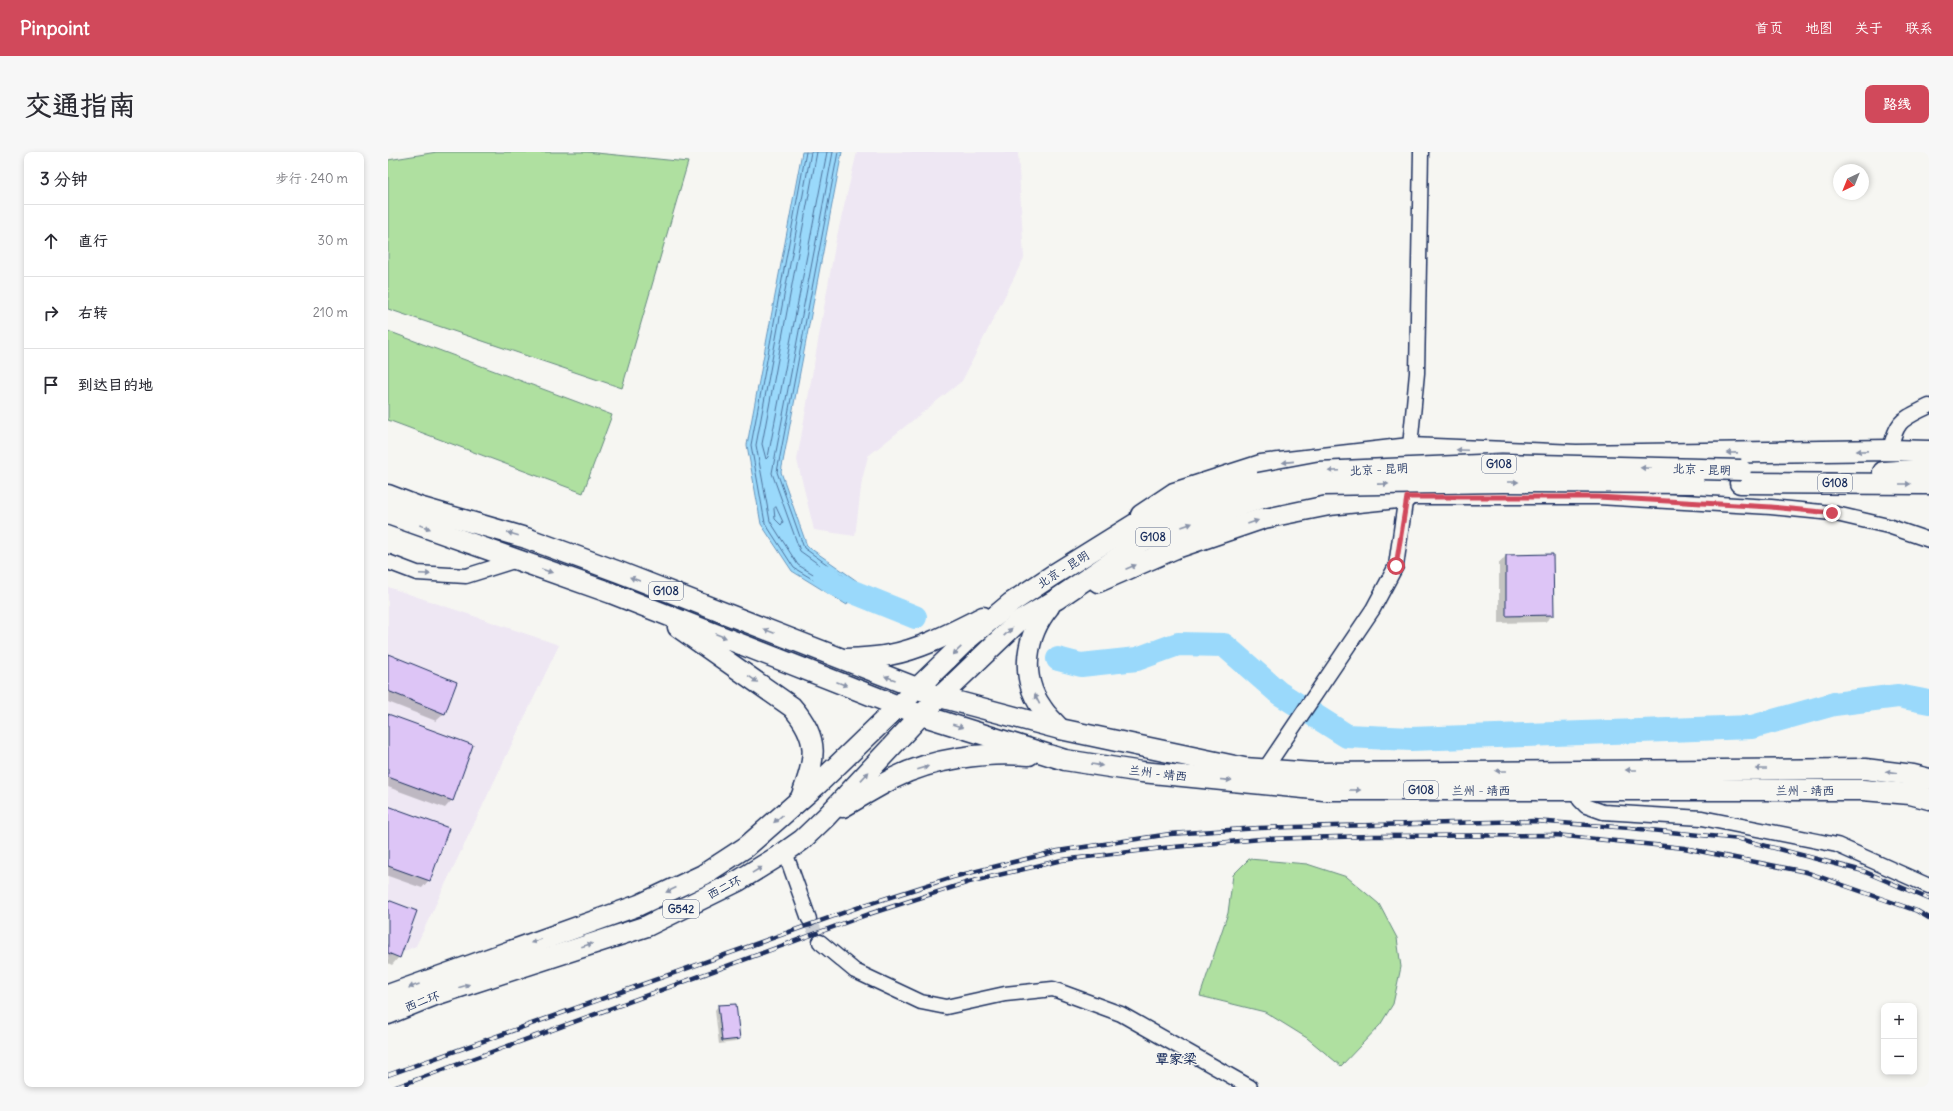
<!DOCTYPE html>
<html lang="zh">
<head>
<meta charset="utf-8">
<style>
  body { margin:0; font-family:Delius,"LXGW WenKai TC",sans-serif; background:#f7f7f7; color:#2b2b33 }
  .controls { position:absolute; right:12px; bottom:12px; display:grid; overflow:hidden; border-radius:8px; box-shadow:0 2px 6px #0003 }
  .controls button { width:36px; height:36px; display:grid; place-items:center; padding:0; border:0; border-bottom:1px solid #e1e1e2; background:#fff; color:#2b2b33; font:20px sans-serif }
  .compass { position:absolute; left:1445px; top:12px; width:36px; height:36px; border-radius:50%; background:#fff; box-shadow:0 2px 6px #0003; rotate:223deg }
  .stop { position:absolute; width:12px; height:12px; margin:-9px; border:3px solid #d1495b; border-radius:50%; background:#fff }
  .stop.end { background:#d1495b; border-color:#fff; box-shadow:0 1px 4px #0008 }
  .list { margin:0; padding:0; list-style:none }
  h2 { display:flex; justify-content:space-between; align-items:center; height:52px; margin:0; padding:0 16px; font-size:17px }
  h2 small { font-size:13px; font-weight:400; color:#7c7c81 }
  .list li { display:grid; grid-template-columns:26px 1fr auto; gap:12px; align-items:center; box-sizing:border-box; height:72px; padding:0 16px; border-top:1px solid #e1e1e2 }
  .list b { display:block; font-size:15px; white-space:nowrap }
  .list em { font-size:13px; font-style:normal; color:#7c7c81 }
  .icon { flex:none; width:22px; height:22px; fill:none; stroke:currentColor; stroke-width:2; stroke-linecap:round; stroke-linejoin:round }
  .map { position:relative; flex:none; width:1541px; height:935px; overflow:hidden; border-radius:8px }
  header { display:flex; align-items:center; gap:24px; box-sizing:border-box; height:56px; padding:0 20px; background:#d1495b; color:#fff }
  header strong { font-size:19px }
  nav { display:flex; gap:22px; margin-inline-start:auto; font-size:14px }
  .intro { display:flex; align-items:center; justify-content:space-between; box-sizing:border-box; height:96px; padding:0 24px }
  h1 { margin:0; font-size:28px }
  .button { padding:10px 18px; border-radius:8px; background:#d1495b; color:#fff; font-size:14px; font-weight:700 }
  main { display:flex; gap:24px; padding:0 24px }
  aside { flex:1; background:#fff; border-radius:8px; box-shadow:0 2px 6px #0003 }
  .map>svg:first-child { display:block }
  .built { fill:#eee7f3 }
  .green { fill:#afe0a0; stroke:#65887f }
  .water { fill:#9ad9fb; stroke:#6795bc }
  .shadow { fill:#0003 }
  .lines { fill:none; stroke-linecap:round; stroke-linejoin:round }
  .shore { stroke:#4e739d; stroke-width:1 }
  .river { stroke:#9ad9fb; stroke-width:24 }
  .building { fill:#ddc5f6; stroke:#1b2f5e }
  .minor-tunnel { stroke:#caced4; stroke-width:14; stroke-dasharray:14 7; stroke-linecap:butt }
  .minor-casing { stroke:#1b2f5e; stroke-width:17 }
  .highway-casing { stroke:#1b2f5e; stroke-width:23 }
  .minor { stroke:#f6f6f2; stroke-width:14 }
  .highway { stroke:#f6f6f2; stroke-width:20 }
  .rail-casing { stroke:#1b2f5e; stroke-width:4.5 }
  .rail { stroke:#f6f6f2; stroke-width:3; stroke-dasharray:9; stroke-linecap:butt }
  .highway-bridge-casing { stroke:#1b2f5e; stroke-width:23; stroke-linecap:butt }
  .highway-bridge { stroke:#f6f6f2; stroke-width:20 }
  .oneway { fill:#8892a8 }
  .route { stroke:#d1495b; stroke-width:5 }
  .labels { text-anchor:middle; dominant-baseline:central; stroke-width:3; stroke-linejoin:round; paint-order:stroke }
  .shield { fill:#f6f6f2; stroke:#5d6b8a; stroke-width:1 }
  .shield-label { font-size:11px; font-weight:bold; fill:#1b2f5e }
  .street-label { font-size:12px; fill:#1b2f5e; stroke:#f6f6f2 }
  .quarter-label { font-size:14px; font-weight:bold; fill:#1b2f5e; stroke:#f6f6f2 }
</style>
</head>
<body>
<header>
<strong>Pinpoint</strong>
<nav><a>首页</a><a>地图</a><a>关于</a><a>联系</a></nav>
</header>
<div class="intro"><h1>交通指南</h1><a class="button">路线</a></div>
<main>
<aside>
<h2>3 分钟<small>步行 · 240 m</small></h2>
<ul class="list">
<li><svg class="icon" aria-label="ahead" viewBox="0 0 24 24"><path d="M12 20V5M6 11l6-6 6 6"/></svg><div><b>直行</b></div><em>30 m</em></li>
<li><svg class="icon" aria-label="right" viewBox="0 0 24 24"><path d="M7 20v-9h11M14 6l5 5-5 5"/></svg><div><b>右转</b></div><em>210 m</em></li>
<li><svg class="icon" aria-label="arrive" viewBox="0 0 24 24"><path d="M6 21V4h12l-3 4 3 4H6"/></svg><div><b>到达目的地</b></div></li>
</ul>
</aside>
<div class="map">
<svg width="1541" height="935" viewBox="0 0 1541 935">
  <rect width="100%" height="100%" fill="#f6f6f2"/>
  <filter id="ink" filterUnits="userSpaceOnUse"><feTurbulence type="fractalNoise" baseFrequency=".025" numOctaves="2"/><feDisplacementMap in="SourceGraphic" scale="8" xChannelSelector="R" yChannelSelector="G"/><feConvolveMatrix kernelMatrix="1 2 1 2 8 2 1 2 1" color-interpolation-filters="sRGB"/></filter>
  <g filter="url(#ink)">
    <g class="built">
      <path d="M469,0H630L636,106L574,229L480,304L474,328L467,384L426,378L409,308L448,88Z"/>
      <path d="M0,435L171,493L28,794L0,806Z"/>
    </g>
    <g class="green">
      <path d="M49,0H198L300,10L234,236L0,157V8Z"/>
      <path d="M0,179L224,263L195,341L0,268Z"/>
      <path d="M861,707L919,712L959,725L991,752L1009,786L1013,815L1005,852L992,873L953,914L919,886L877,860L812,844L840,761L845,723Z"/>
    </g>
    <path class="water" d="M414,0H454L393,320L419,394L469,429L459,453L404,419L373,372L359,293Z"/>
    <g class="shadow">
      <path d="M1118,404L1165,463L1157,470L1111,471V411Z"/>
      <path d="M0,503L68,530L56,562L48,569L0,550Z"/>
      <path d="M0,563L64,648L57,656L0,635Z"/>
      <path d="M0,655L41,728L34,736L0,724Z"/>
      <path d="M0,749L11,805L4,813L0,811Z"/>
      <path d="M330,854L351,887L347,890L331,892L327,858Z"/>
    </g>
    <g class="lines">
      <g class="shore">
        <path d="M418,0L363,293L377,371L406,416L456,446L464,430L416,396L389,320L450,0"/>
        <path d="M423,0L368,293L382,369L410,413L454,439L457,431L412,399L384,321L445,0"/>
        <path d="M429,0L374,292L378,307L380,305L439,0"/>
        <path d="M388,355L395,370L393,373L387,367L386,357Z"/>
      </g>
      <g class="river">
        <path d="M437,424L448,433L527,465"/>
        <path d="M670,507L693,513L749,507L790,492L836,493L891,541L959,584L1023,587L1364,575L1446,552L1510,544L1541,550"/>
      </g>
    </g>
    <g class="building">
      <path d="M1165,402L1166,463L1118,464V403Z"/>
      <path d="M0,502L69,530L57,562L0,539Z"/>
      <path d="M0,562L85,593L65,649L0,625Z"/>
      <path d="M0,654L61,676L42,729L0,714Z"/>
      <path d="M0,748L29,759L12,806L0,801Z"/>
      <path d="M348,852L352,887L334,889L330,853Z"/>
    </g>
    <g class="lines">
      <path class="minor-tunnel" d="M421,767L432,790"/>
      <g class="minor-casing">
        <g id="minor">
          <path d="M1502,298C1509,267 1514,268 1541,254"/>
          <path d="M1021,305L1029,221L1033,0"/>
          <path d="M1019,345H1210L1383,355L1444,361L1500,374L1541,388"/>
          <path d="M0,410L29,421L78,424L129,408"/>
          <path d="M877,617L985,457L1008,414L1019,336"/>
          <path d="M1188,638L1192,648L1198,654L1215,660L1314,666L1449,693L1541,734"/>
          <path d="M397,700L421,767"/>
          <path d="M432,790L467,819L533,850L558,855L617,842L665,837L733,862L862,935"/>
        </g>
      </g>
      <g class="highway-casing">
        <g id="highway">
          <path d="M1495,320L1541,317"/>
          <path d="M1352,331L1541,332"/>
          <path d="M0,343L31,355L138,386L231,420L552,545L672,577L856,616L926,621L1477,617L1525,623L1541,627"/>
          <path d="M0,362L223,441L533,563L677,608L754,620L936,638H1475L1522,642L1541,647"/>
          <path d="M753,363L786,341L873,313L1022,296L1188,303L1502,298L1541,299"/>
          <path d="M710,430L788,396L876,366L941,353L1019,345"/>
          <path d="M661,455C638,483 631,525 654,556C659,564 666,570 672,577"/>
          <path d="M290,475L404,555C433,588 427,607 413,646"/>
          <path d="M459,507C473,506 488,506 501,503C534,497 565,480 595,465"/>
          <path d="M455,655C472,645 489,635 506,626C546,606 596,600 641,603"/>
          <path d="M0,843L251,753L315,723L358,695L430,632L581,486L623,451L665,423L747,372L871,331"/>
          <path d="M0,862L47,843L259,774L350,729L397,700L414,688L438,665L533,563L630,470L669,447L754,389L873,346"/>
        </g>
      </g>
      <use href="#minor" class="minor"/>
      <use href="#highway" class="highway"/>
      <g class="rail-casing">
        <g id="rail">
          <path d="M0,923L477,753L565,725L670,699L782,682L871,676L1146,669L1242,676L1352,687L1475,719L1541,747"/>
          <path d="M8,935L481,762L581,730L674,708L775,696L873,687L984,684L1168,683L1296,696L1418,720L1529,759L1541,766"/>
        </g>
      </g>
      <use href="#rail" class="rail"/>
      <g class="highway-bridge-casing">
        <g id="highway-bridge">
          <path d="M871,331L930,320L1114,312L1353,318"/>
          <path d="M873,346L935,333L1115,330L1306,331"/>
        </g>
      </g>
      <use href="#highway-bridge" class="highway-bridge"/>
    </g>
    <defs><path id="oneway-solid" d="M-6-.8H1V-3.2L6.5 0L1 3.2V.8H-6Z"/></defs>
    <g class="oneway">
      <use href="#oneway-solid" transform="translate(1074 298) rotate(-178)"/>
      <use href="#oneway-solid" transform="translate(1474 299) rotate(179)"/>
      <use href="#oneway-solid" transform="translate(1344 301) rotate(179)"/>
      <use href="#oneway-solid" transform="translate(900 310) rotate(174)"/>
      <use href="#oneway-solid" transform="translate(1258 316) rotate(-178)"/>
      <use href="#oneway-solid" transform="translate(946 319) rotate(177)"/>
      <use href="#oneway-solid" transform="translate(1125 330)"/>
      <use href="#oneway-solid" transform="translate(995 332) rotate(-1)"/>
      <use href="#oneway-solid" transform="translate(1517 332)"/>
      <use href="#oneway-solid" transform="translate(865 370) rotate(-19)"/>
      <use href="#oneway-solid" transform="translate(799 373) rotate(-20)"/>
      <use href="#oneway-solid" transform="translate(37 375) rotate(20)"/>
      <use href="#oneway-solid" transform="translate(125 382) rotate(-164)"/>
      <use href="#oneway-solid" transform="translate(743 415) rotate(-23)"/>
      <use href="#oneway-solid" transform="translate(159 419) rotate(19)"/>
      <use href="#oneway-solid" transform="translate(37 422) rotate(3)"/>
      <use href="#oneway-solid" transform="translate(247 427) rotate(-159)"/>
      <use href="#oneway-solid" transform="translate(381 479) rotate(-159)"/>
      <use href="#oneway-solid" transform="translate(620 480) rotate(-44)"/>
      <use href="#oneway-solid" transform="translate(333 484) rotate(21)"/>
      <use href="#oneway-solid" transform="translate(569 499) rotate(136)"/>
      <use href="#oneway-solid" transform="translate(502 526) rotate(-160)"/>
      <use href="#oneway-solid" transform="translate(365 527) rotate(35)"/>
      <use href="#oneway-solid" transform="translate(454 532) rotate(21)"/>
      <use href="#oneway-solid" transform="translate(649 547) rotate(-116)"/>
      <use href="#oneway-solid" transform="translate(570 574) rotate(17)"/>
      <use href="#oneway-solid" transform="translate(709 613) rotate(9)"/>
      <use href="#oneway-solid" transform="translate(535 616) rotate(-17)"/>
      <use href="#oneway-solid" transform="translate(1373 617) rotate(180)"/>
      <use href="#oneway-solid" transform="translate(1243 618) rotate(180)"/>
      <use href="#oneway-solid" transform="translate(1113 619) rotate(180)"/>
      <use href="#oneway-solid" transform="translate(1503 620) rotate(-173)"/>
      <use href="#oneway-solid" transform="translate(477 624) rotate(-47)"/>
      <use href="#oneway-solid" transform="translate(838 628) rotate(5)"/>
      <use href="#oneway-solid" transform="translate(967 638)"/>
      <use href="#oneway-solid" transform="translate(390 667) rotate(139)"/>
      <use href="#oneway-solid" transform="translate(369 718) rotate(-31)"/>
      <use href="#oneway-solid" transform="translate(283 738) rotate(155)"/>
      <use href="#oneway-solid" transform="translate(148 789) rotate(160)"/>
      <use href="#oneway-solid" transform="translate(199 793) rotate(-18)"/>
      <use href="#oneway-solid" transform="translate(26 834) rotate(160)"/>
      <use href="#oneway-solid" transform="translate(76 834) rotate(-18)"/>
    </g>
  </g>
  <g class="lines" filter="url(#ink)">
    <path class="route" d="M1008,414L1019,345H1210L1383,355L1444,361"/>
  </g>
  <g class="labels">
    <g class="shield">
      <rect x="1094" y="303" width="34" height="18" rx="3"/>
      <rect x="1430" y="322" width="34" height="18" rx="3"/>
      <rect x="748" y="376" width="34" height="18" rx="3"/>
      <rect x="261" y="430" width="34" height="18" rx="3"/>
      <rect x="1016" y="629" width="34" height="18" rx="3"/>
      <rect x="275" y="748" width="36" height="18" rx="3"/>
    </g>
    <g class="shield-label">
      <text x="1111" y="312">G108</text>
      <text x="1447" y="331">G108</text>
      <text x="765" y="385">G108</text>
      <text x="278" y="439">G108</text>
      <text x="1033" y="638">G108</text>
      <text x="293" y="757">G542</text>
    </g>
    <g class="street-label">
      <text transform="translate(991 317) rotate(-3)">北京 - 昆明</text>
      <text transform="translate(1314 317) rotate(2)">北京 - 昆明</text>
      <text transform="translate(675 417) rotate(-32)">北京 - 昆明</text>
      <text transform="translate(770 621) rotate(7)">兰州 - 靖西</text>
      <text x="1093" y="638">兰州 - 靖西</text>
      <text x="1417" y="638">兰州 - 靖西</text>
      <text transform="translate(336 735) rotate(-27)">西二环</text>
      <text transform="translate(34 849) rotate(-21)">西二环</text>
    </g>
    <g class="quarter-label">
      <text x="788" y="907">覃家梁</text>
    </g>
  </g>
</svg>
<div class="controls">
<button>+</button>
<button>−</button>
</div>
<svg class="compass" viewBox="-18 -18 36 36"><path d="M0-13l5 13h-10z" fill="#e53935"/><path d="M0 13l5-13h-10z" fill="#7c7c81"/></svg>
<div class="stop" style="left:1008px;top:414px"></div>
<div class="stop end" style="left:1444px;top:361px"></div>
</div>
</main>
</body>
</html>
